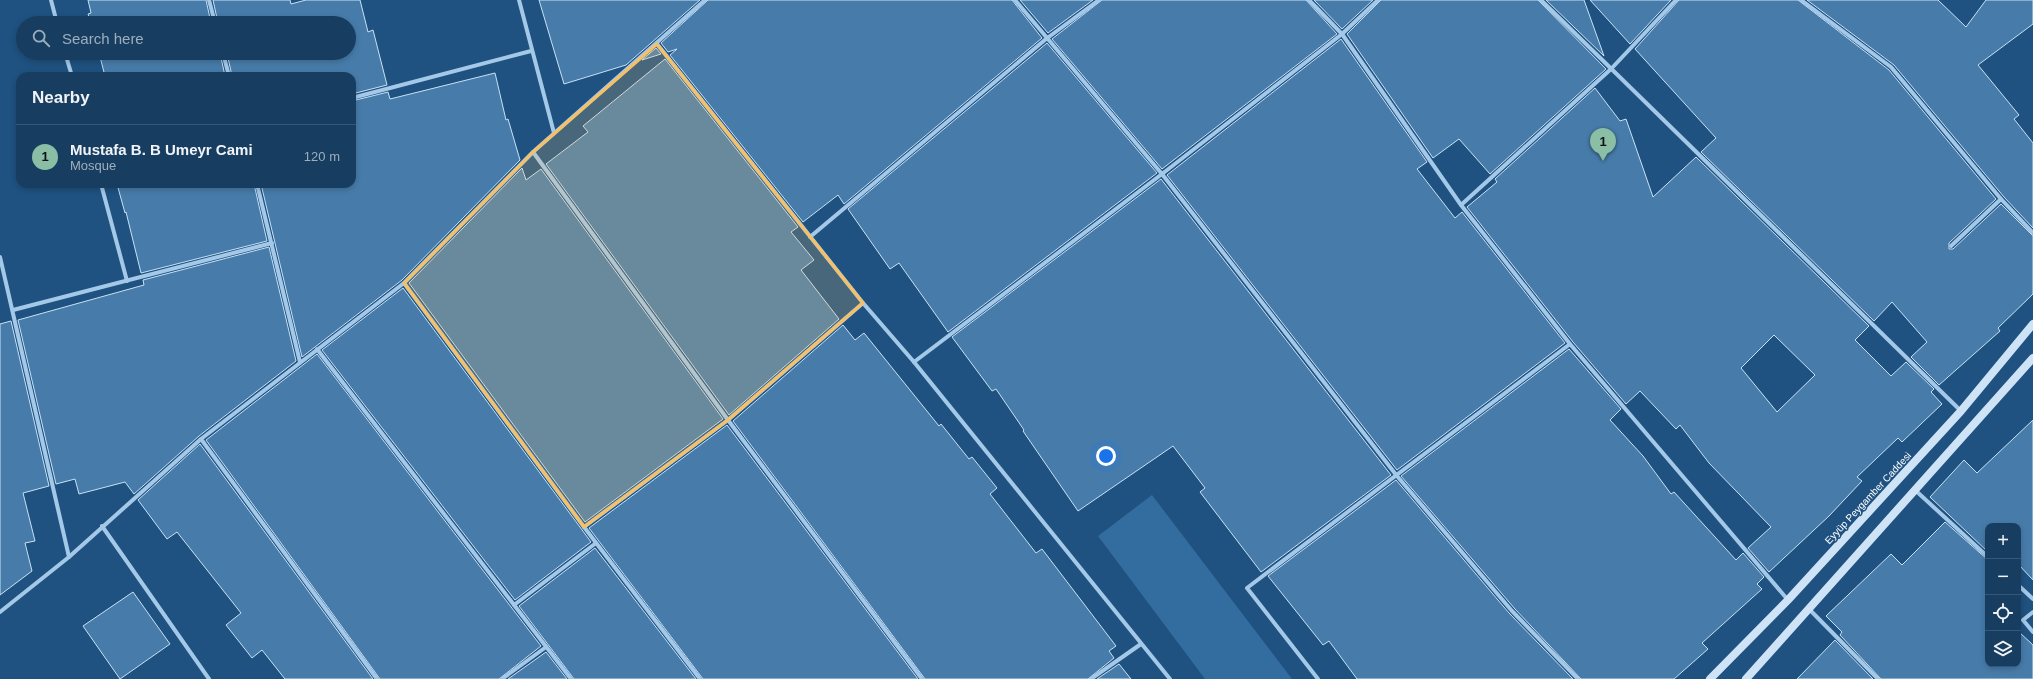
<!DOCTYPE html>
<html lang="en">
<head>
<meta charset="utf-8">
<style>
  body { margin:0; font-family:Helvetica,sans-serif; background:#204567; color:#f1f3f6 }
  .controls { position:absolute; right:12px; bottom:12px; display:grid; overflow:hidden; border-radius:8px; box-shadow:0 2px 6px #0003 }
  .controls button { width:36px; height:36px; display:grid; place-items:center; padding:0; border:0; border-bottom:1px solid #365776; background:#173e61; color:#f1f3f6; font:20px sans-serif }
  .you { position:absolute; left:1106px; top:456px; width:14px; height:14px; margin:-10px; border:3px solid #fff; border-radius:50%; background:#1a73e8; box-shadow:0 0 0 6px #1a73e833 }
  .badge { display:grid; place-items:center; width:26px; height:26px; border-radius:50%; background:#8abfa5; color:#111; font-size:13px; font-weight:700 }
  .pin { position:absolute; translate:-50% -33px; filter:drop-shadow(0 1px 2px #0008) }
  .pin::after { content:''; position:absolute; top:21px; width:14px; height:12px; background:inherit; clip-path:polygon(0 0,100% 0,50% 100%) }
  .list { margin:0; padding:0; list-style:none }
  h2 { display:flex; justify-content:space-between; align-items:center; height:52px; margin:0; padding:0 16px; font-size:17px }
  h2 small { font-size:13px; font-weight:400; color:#9eaebd }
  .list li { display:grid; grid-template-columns:26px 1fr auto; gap:12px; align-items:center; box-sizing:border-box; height:64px; padding:0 16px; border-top:1px solid #365776 }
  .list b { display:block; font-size:15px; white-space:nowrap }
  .list p { margin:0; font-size:13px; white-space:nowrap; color:#9eaebd }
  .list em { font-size:13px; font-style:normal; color:#9eaebd }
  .icon { flex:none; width:22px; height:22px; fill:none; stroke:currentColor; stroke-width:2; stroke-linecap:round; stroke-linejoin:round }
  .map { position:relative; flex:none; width:2033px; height:679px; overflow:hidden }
  .search { position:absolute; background:#173e61; box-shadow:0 2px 6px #0003; left:16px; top:16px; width:340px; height:44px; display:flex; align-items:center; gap:10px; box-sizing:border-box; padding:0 14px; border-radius:22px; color:#9eaebd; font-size:15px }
  .panel { position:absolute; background:#173e61; box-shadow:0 2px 6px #0003; left:16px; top:72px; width:340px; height:116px; border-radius:12px }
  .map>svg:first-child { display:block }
  .green { fill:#336c9f }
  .building { fill:#477caa; stroke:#c8e1f6; fill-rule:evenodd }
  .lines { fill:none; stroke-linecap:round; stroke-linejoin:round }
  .minor { stroke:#a4c9e8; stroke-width:4 }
  .secondary { stroke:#cfe3f7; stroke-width:8 }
  .marked { fill:#f7c064; fill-opacity:0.2; stroke:#f7c064; stroke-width:3; stroke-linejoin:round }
  .labels { text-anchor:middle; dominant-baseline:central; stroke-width:3; stroke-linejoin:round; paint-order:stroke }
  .street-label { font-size:10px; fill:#fff; stroke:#1f5281 }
</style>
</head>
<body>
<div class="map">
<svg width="2033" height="679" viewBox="0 0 2033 679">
  <rect width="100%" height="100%" fill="#1f5281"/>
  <path class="green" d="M1152,495L1292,679H1205L1098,536Z"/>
  <g class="building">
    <path d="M88,0H206L211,23H91L88,14L91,13Z"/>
    <path d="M213,0H290L291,4L306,0H360L368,32L373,30L387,85L352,94V76H232L227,53H349V23H218Z"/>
    <path d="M539,0H700L626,65L564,84Z"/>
    <path d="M708,0H1012L1042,38L844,204L838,195L803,222L670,55L677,49L668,52L661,43Z"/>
    <path d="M1020,0H1093L1048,33Z"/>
    <path d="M1102,0H1306L1337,34L1162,169L1052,39Z"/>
    <path d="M1314,0H1373L1342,29Z"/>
    <path d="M1381,0H1538L1606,69L1490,174L1459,139L1433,158L1347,34Z"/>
    <path d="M1546,0H1584L1604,56Z"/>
    <path d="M1590,0H1671L1630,44Z"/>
    <path d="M1679,0H1798L1889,70L1996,199L1949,243V249H1953L2001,204L2033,236V294L1998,328L2000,331L1939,385L1911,357L1927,342L1892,302L1874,321L1701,152L1716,138L1635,49Z"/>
    <path d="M1807,0H1938L1966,27L1986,0H2033V24L1978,65L2019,115L2014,119L2033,143V228L2004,197L1894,65Z"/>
    <path d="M1341,39L1427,162L1417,169L1455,218L1462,212L1565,343L1397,470L1167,175Z"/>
    <path d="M1047,43L1157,173L948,332L899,263L890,269L848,209Z"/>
    <path d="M656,48L661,54L642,60Z"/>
    <path d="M99,53H220L225,76H105Z"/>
    <path d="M665,59L798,227L791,232L814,260L801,270L839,319L729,415L546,164L588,132L583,126Z"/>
    <path d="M495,73L506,120L508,119L520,160L402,280L302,357L261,184H352V101L388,92L390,99Z"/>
    <path d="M1595,88L1620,121L1626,119L1653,197L1696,157L1869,326L1855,340L1891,376L1906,362L1934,389L1931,392L1942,404L1902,442L1898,438L1857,477L1862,481L1829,516L1769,572L1748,548L1771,527L1709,463L1680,425L1676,429L1640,391L1626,404L1573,342L1467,207L1497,182L1495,179ZM1774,335L1815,375L1777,412L1741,368Z"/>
    <path d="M522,168L526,180L541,169L723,419L585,522L409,283Z"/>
    <path d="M1161,179L1391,475L1261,572L1200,492L1205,488L1173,446L1078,511L1023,431L1024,430L996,389L992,391L952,337Z"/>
    <path d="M117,184H254L267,241L141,273L126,212L125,213Z"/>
    <path d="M269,247L296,361L199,436L134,494L125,482L79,494L75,479L56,484L18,320L144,285L143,280Z"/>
    <path d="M403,288L591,542L515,600L322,350Z"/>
    <path d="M11,321L49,486L23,493L35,541L25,543L32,571L0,595V324Z"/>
    <path d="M843,325L855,340L864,333L939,426L941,424L969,459L972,457L997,488L990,494L1036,553L1042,549L1116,646L1109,651L1114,658L1088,679H925L733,421Z"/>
    <path d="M1569,349L1621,409L1610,420L1643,456L1671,494L1674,492L1736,560L1743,553L1764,577L1757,584L1762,589L1702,643L1708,649L1674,679H1581L1515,609L1401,476Z"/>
    <path d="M317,354L541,646L499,679H380L206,440Z"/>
    <path d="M2033,420V580L2018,564V526H1988V552L1930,497L1964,460L1977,473Z"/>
    <path d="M727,425L918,679H703L589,528Z"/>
    <path d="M200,444L373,679H285L262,650L252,658L226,625L241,613L177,532L167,539L138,500Z"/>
    <path d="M1396,480L1509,613L1573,679H1357L1329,641L1323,645L1268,576Z"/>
    <path d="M1945,522L1988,560V664H2018V631L2033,645V679H1881L1840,635L1842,632L1826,616L1891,554L1902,565Z"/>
    <path d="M595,548L696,679H574L519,606Z"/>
    <path d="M133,592L170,644L120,679L83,626Z"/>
    <path d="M1835,640L1873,679H1797Z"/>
    <path d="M546,652L567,679H508Z"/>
    <path d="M1119,664L1131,679H1097Z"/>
  </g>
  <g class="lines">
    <g class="minor">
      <path d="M51,0L57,23"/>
      <path d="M209,0L215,23"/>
      <path d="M519,0L554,133"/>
      <path d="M1015,0L1162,174L1397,476L1512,611L1578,679"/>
      <path d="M1309,0L1342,34L1461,205L1570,344L1788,600"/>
      <path d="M1541,0L1961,411"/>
      <path d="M1801,0L1891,67L2001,199L2033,233"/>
      <path d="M657,44L863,303L914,362L1170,679"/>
      <path d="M65,53L72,76"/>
      <path d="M223,53L229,76"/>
      <path d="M352,98L531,51"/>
      <path d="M533,152L728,420L922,679"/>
      <path d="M101,184L127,281"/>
      <path d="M257,184L300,362"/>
      <path d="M1461,205L1611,69L1676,0"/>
      <path d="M810,237L1046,39L1099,0"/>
      <path d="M1951,246L2001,199"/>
      <path d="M0,257L69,557"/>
      <path d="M404,283L584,527L700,679"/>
      <path d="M13,310L272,243"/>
      <path d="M317,349L571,679"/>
      <path d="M914,362L1162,174L1342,34L1378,0"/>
      <path d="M201,439L377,679"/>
      <path d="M1915,490L1988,557"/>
      <path d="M102,526L209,679"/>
      <path d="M584,527L728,420L863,303"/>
      <path d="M2018,585L2033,599"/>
      <path d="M514,605L596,543"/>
      <path d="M1809,609L1878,679"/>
      <path d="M0,612L69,557L201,439L404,283L533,152L705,0"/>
      <path d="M2033,612L2023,620L2033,632"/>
      <path d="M502,679L546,647"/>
      <path d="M1091,679L1141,644"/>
      <path d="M1318,679L1247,588L1570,344"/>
    </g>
    <g class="secondary">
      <path d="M1710,679L1788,600L1961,411L2033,324"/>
      <path d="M1746,679L2033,358"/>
    </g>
  </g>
  <path class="marked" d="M657,44L863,303L728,420L584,527L404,283L533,152Z"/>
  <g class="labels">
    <g class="street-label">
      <text transform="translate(1868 498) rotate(-47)">Eyyüp Peygamber Caddesi</text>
    </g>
  </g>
</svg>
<div class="controls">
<button>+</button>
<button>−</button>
<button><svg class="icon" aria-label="locate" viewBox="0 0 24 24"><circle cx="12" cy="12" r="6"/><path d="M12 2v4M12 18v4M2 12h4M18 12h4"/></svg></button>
<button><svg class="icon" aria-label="layers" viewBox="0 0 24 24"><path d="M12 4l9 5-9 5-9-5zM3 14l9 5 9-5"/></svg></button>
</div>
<div class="you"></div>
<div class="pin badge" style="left:1603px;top:161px">1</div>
<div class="search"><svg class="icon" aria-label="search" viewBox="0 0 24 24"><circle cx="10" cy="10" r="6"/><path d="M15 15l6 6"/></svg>Search here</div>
<section class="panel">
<h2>Nearby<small></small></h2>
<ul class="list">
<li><span class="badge">1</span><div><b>Mustafa B. B Umeyr Cami</b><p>Mosque</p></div><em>120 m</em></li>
</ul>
</section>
</div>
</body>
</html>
